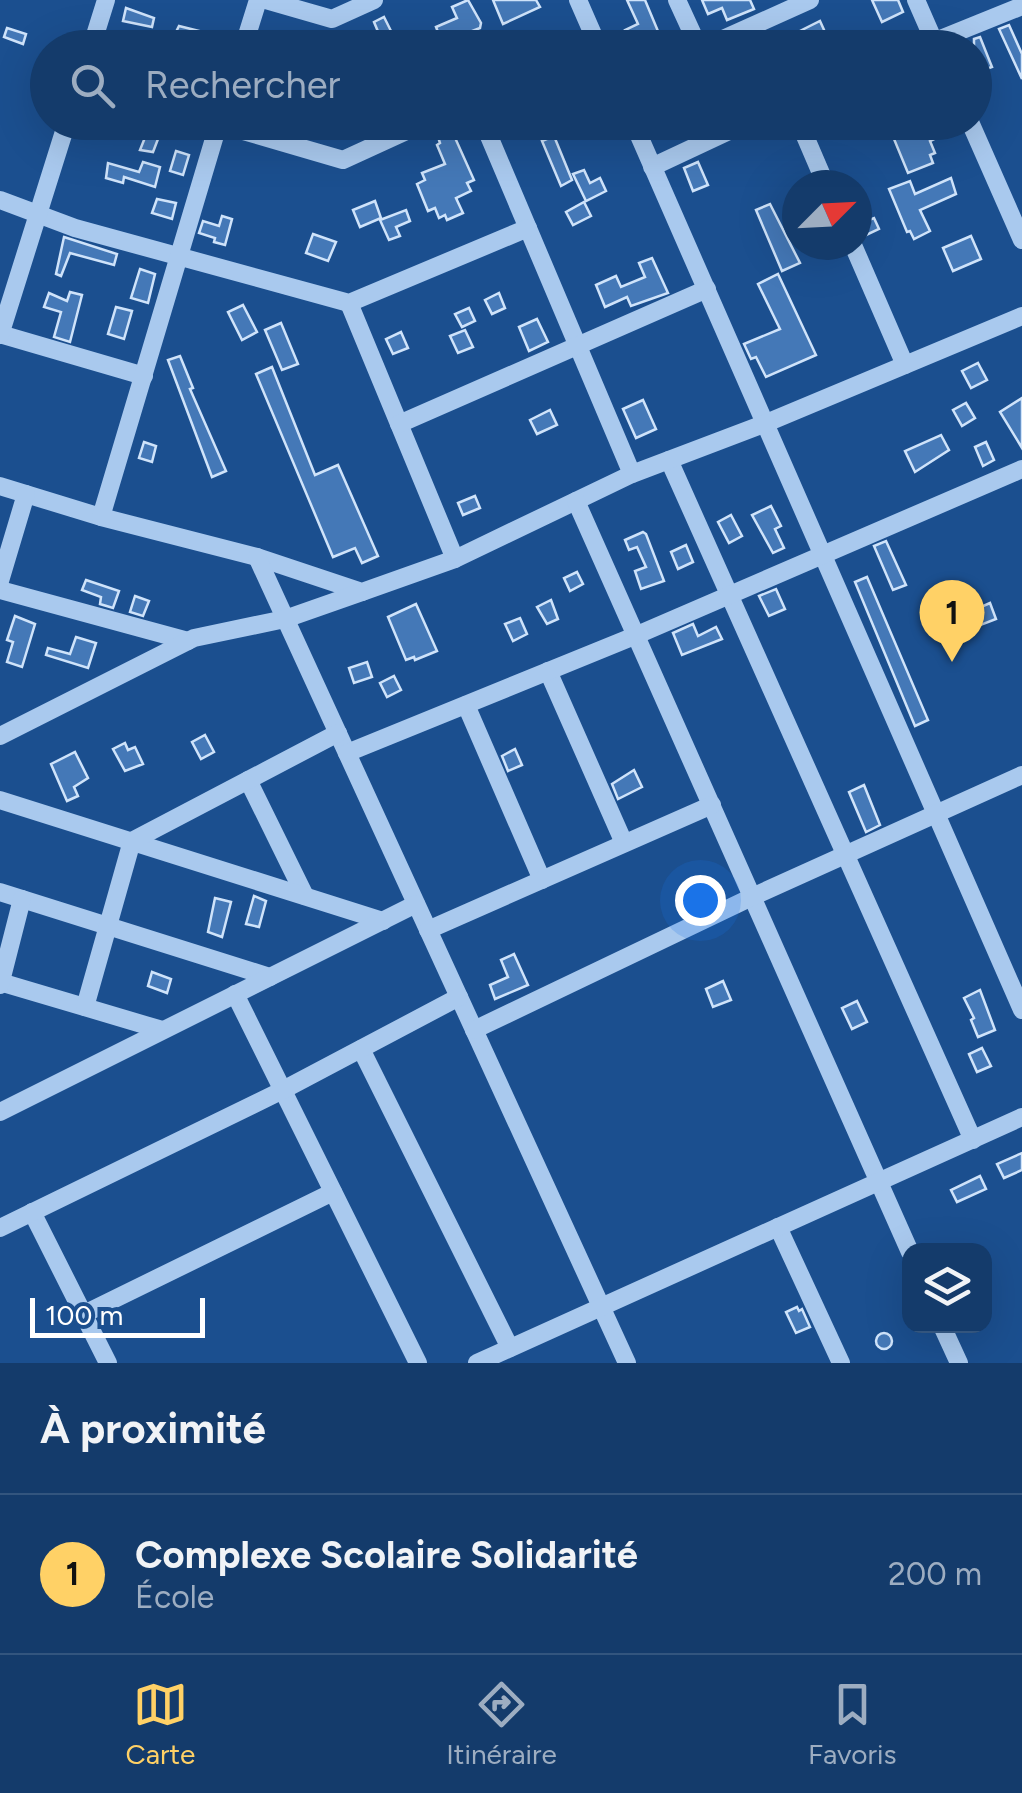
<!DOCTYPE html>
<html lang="fr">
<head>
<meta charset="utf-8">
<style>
  body { margin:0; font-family:Figtree,sans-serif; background:#1d4271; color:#f1f3f6 }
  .controls { position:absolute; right:30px; bottom:30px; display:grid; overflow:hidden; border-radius:20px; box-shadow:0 10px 40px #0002 }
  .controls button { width:90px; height:90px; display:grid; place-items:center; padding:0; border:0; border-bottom:2px solid #33557e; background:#143b6b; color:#f1f3f6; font:50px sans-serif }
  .compass { position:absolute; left:782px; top:170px; width:90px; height:90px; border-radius:50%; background:#143b6b; box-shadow:0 10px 40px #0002; rotate:66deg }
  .scale { position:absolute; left:30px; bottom:25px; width:175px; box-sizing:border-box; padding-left:10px; border:5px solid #fff; border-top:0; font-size:28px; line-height:35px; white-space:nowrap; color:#fff; -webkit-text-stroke:8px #1b4f8f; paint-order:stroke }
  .you { position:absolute; left:700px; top:900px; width:35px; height:35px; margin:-25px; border:8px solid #fff; border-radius:50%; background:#1a73e8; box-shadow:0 0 0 15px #1a73e833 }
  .badge { display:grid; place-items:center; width:65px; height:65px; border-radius:50%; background:#ffd166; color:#111; font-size:32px; font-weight:700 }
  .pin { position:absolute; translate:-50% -82px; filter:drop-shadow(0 2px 5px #0008) }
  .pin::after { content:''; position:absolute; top:52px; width:35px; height:30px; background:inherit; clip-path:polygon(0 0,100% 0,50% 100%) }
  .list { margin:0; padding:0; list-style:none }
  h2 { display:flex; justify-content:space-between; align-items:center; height:130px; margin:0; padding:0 40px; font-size:42px }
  h2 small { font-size:32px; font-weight:400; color:#9dadc1 }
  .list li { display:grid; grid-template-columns:65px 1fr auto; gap:30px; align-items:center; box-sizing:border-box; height:160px; padding:0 40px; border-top:2px solid #33557e }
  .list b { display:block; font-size:38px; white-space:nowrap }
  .list p { margin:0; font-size:32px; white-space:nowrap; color:#9dadc1 }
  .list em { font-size:32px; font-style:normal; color:#9dadc1 }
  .icon { flex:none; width:55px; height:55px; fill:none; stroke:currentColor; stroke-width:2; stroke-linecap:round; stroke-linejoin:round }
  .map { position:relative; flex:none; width:1022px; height:1363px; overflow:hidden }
  .search { position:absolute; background:#143b6b; box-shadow:0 10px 40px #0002; left:30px; right:30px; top:30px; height:110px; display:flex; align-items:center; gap:25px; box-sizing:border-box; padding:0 35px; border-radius:55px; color:#9dadc1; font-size:38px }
  .sheet { height:290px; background:#143b6b }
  nav { display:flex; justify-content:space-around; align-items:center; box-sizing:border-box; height:140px; border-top:2px solid #33557e; background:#143b6b; font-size:28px; color:#9dadc1 }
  nav a { display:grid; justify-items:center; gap:5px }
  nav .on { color:#ffd166 }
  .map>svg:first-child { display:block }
  .building { fill:#4478b7; stroke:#cfe3fa; stroke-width:2.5 }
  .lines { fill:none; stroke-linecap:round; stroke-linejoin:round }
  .minor { stroke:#a9c9ee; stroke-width:18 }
</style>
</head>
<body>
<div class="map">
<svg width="1022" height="1363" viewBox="0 0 1022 1363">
  <rect width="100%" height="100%" fill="#1b4f8f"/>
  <g class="building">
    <path d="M468,0L481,23L480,28L434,46L430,36L438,32L436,27L457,18L452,7Z"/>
    <path d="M493,0H536L540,7L503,24Z"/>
    <path d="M627,0H645L665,48H633L625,30L638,24Z"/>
    <path d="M702,0H750L754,9L727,20L722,8L708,14Z"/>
    <path d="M872,0H898L903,12L882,22Z"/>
    <path d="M126,8L154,18L152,27L123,21Z"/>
    <path d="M384,17L393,35L399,48H385L374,22Z"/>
    <path d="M820,21L829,41L814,48H766Z"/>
    <path d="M1009,25L1022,54V79L999,29Z"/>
    <path d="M179,26L223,37L220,48L190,41L195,48H168Z"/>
    <path d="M7,28L26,34L23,44L4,37Z"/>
    <path d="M980,37L992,67L978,72L974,63V39Z"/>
    <path d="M887,122H942L947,133L930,141L935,153L930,155L933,163L908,173Z"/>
    <path d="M452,131L474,180L467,183L471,191L456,198L463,213L447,220L445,215L439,218L435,208L428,211L417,184L425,180L422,173L445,164L437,145L440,143L438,137Z"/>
    <path d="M146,135L158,139L153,152L140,150Z"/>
    <path d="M554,136L572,180L561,186L542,141Z"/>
    <path d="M176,151L189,155L183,175L170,171Z"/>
    <path d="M143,162L160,167L155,187L124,177L123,183L106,178L108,163L139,172Z"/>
    <path d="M698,162L708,185L693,191L684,168Z"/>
    <path d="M584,170L590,183L600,178L606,191L586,201L573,174Z"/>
    <path d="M951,178L956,194L920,210L930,231L914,239L910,231L907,232L889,189L910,181L915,194Z"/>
    <path d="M157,199L176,203L172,219L152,213Z"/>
    <path d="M375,201L381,218L360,227L353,210Z"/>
    <path d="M584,202L591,216L573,225L566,212Z"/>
    <path d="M770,204L800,263L782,271L756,210Z"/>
    <path d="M406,210L410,221L396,227L400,236L389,240L380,220Z"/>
    <path d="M222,216L232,219L225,245L214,242L215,238L199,233L203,221L219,226Z"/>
    <path d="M874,218L879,229L864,236L859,224Z"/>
    <path d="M313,234L336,242L328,261L306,253Z"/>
    <path d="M971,236L981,259L953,271L943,248Z"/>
    <path d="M64,237L117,254L114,265L70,253L61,276L56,274Z"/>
    <path d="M652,258L668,293L631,306L627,297L605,307L596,285L616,276L621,287L645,277L639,263Z"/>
    <path d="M140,269L155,274L148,303L131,298Z"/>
    <path d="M778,274L816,355L766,377L756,357L751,359L744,344L780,329L758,284Z"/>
    <path d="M70,292L82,295L70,342L54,337L61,312L44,307L49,293L67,301Z"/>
    <path d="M499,293L505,308L492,314L485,300Z"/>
    <path d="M243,305L257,332L242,340L228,312Z"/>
    <path d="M116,307L132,311L124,339L108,334Z"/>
    <path d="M469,308L475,321L462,327L455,314Z"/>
    <path d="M537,319L548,342L529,351L519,327Z"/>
    <path d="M281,323L298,364L282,370L265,330Z"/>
    <path d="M465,330L473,347L458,353L450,336Z"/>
    <path d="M401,332L408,348L393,354L386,339Z"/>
    <path d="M180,356L193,388L190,389L226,471L212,477L168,360Z"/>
    <path d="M978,363L987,380L971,388L962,371Z"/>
    <path d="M272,367L315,475L338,465L378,556L362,563L355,548L333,557L256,374Z"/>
    <path d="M1022,398V448L1000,412Z"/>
    <path d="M643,400L656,429L636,438L623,409Z"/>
    <path d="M966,403L975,418L962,426L953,410Z"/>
    <path d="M550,410L557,425L537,434L530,420Z"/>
    <path d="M941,435L949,450L915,472L905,451Z"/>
    <path d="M144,442L156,446L152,462L139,458Z"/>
    <path d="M986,442L994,460L983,466L975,447Z"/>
    <path d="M475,496L480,508L463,515L458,503Z"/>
    <path d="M771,506L781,526L775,529L784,548L773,553L752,515Z"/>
    <path d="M731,515L742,536L729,543L718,522Z"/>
    <path d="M643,532L646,534L664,581L641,589L635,571L646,567L637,547L629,550L625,540Z"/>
    <path d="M886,541L906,585L893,590L874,546Z"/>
    <path d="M686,545L693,562L678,569L671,552Z"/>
    <path d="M577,572L583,584L570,591L564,578Z"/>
    <path d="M867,577L928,720L915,726L855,582Z"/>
    <path d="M86,580L119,591L113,608L100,604L101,597L82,590Z"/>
    <path d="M776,589L785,609L769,616L759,596Z"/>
    <path d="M135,596L149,601L143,616L130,612Z"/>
    <path d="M551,600L558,619L547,624L537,607Z"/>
    <path d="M990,603L996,619L978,626L972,611Z"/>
    <path d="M416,604L437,651L415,660L414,657L406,660L388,617Z"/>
    <path d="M15,616L35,624L22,667L7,662L13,642L7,640Z"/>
    <path d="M520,618L527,634L513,641L505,624Z"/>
    <path d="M693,624L698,636L716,627L722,639L682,655L673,633Z"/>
    <path d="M76,637L96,643L88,668L46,655L48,648L70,654Z"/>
    <path d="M367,662L372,677L354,683L349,668Z"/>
    <path d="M394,676L401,690L387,697L380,683Z"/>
    <path d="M205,735L214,752L201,759L192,742Z"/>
    <path d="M125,743L128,750L135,747L143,764L125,771L113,749Z"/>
    <path d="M515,749L522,765L508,771L502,756Z"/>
    <path d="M75,752L88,778L74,787L78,796L67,801L51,764Z"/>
    <path d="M634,770L642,787L618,799L612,784Z"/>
    <path d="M864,785L880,825L866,832L849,792Z"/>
    <path d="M254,896L266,901L259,927L246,924Z"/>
    <path d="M215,898L231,902L222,937L208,932Z"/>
    <path d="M514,954L528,985L495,999L490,985L508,977L501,960Z"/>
    <path d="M152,972L171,979L167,993L148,986Z"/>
    <path d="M723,981L731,1000L713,1007L706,989Z"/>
    <path d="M980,990L995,1030L978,1037L971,1020L974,1018L964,998Z"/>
    <path d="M857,1001L867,1022L852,1029L842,1008Z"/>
    <path d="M982,1048L991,1066L977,1072L969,1054Z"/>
    <path d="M1022,1153V1170L1004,1178L997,1164Z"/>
    <path d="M980,1176L986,1189L957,1202L951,1190Z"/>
    <path d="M797,1307L799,1311L802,1309L810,1327L796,1333L786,1312Z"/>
    <circle cx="884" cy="1341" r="8"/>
  </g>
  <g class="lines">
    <g class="minor">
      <path d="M266,0L332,19L374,0"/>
      <path d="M578,0L599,48"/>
      <path d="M677,0L699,48"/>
      <path d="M916,0L937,48"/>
      <path d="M91,48L106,0"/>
      <path d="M243,48L258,0"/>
      <path d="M703,48L810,0"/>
      <path d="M918,48L1022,6"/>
      <path d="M483,122L632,474"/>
      <path d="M633,122C764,417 892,714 1022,1010"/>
      <path d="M799,122L826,185"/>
      <path d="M970,122L1022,240"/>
      <path d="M219,124L343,160L426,122"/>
      <path d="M652,167L748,122"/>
      <path d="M0,200L75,228L349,303L528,228"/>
      <path d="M853,245L905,365"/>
      <path d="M349,303L455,559"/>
      <path d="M0,334L144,376"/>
      <path d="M0,335L67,122"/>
      <path d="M399,424L707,289"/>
      <path d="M669,460L973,1140"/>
      <path d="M0,486L101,517L257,557L362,592L455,559L632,474L764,424L1022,316"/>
      <path d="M576,501L910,1252"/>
      <path d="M101,517L219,122"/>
      <path d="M257,557L627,1363"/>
      <path d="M0,581L26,494"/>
      <path d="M0,590L188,641"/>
      <path d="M548,671L624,843"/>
      <path d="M466,705L542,880"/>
      <path d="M0,736L194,638L285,619L362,592"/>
      <path d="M347,753L637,635L1022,469"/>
      <path d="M248,780L305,896"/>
      <path d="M0,800L383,921"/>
      <path d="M0,892L270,977"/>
      <path d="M428,930L712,805"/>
      <path d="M0,982L162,1030"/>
      <path d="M0,985L22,899"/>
      <path d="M235,994L418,1363"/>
      <path d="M85,1007L132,841L338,733"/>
      <path d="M474,1030L752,897L1022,775"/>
      <path d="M361,1049L510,1348"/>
      <path d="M0,1112L416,904"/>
      <path d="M32,1212L108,1363"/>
      <path d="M778,1227L841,1363"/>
      <path d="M0,1228L283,1090L459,997"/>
      <path d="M84,1314L333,1192"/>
      <path d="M942,1326L959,1363"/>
      <path d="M477,1363L1022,1117"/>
    </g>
  </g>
</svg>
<div class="controls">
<button><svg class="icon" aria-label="layers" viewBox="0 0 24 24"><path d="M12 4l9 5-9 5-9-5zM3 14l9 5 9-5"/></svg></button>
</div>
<svg class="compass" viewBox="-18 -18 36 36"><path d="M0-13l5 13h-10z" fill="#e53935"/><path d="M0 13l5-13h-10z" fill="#9dadc1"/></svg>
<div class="scale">100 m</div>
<div class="you"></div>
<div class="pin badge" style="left:952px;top:662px">1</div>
<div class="search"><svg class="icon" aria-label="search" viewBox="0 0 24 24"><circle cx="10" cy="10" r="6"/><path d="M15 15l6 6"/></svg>Rechercher</div>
</div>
<section class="sheet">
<h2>À proximité<small></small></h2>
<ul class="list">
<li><span class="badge">1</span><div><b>Complexe Scolaire Solidarité</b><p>École</p></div><em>200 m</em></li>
</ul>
</section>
<nav>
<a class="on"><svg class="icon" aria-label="map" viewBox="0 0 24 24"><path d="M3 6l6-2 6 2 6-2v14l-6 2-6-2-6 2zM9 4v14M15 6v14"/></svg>Carte</a>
<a><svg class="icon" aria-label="directions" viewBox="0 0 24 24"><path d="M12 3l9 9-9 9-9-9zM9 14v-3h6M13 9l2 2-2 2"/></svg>Itinéraire</a>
<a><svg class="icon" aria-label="saved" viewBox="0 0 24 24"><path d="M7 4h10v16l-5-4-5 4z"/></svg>Favoris</a>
</nav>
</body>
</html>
